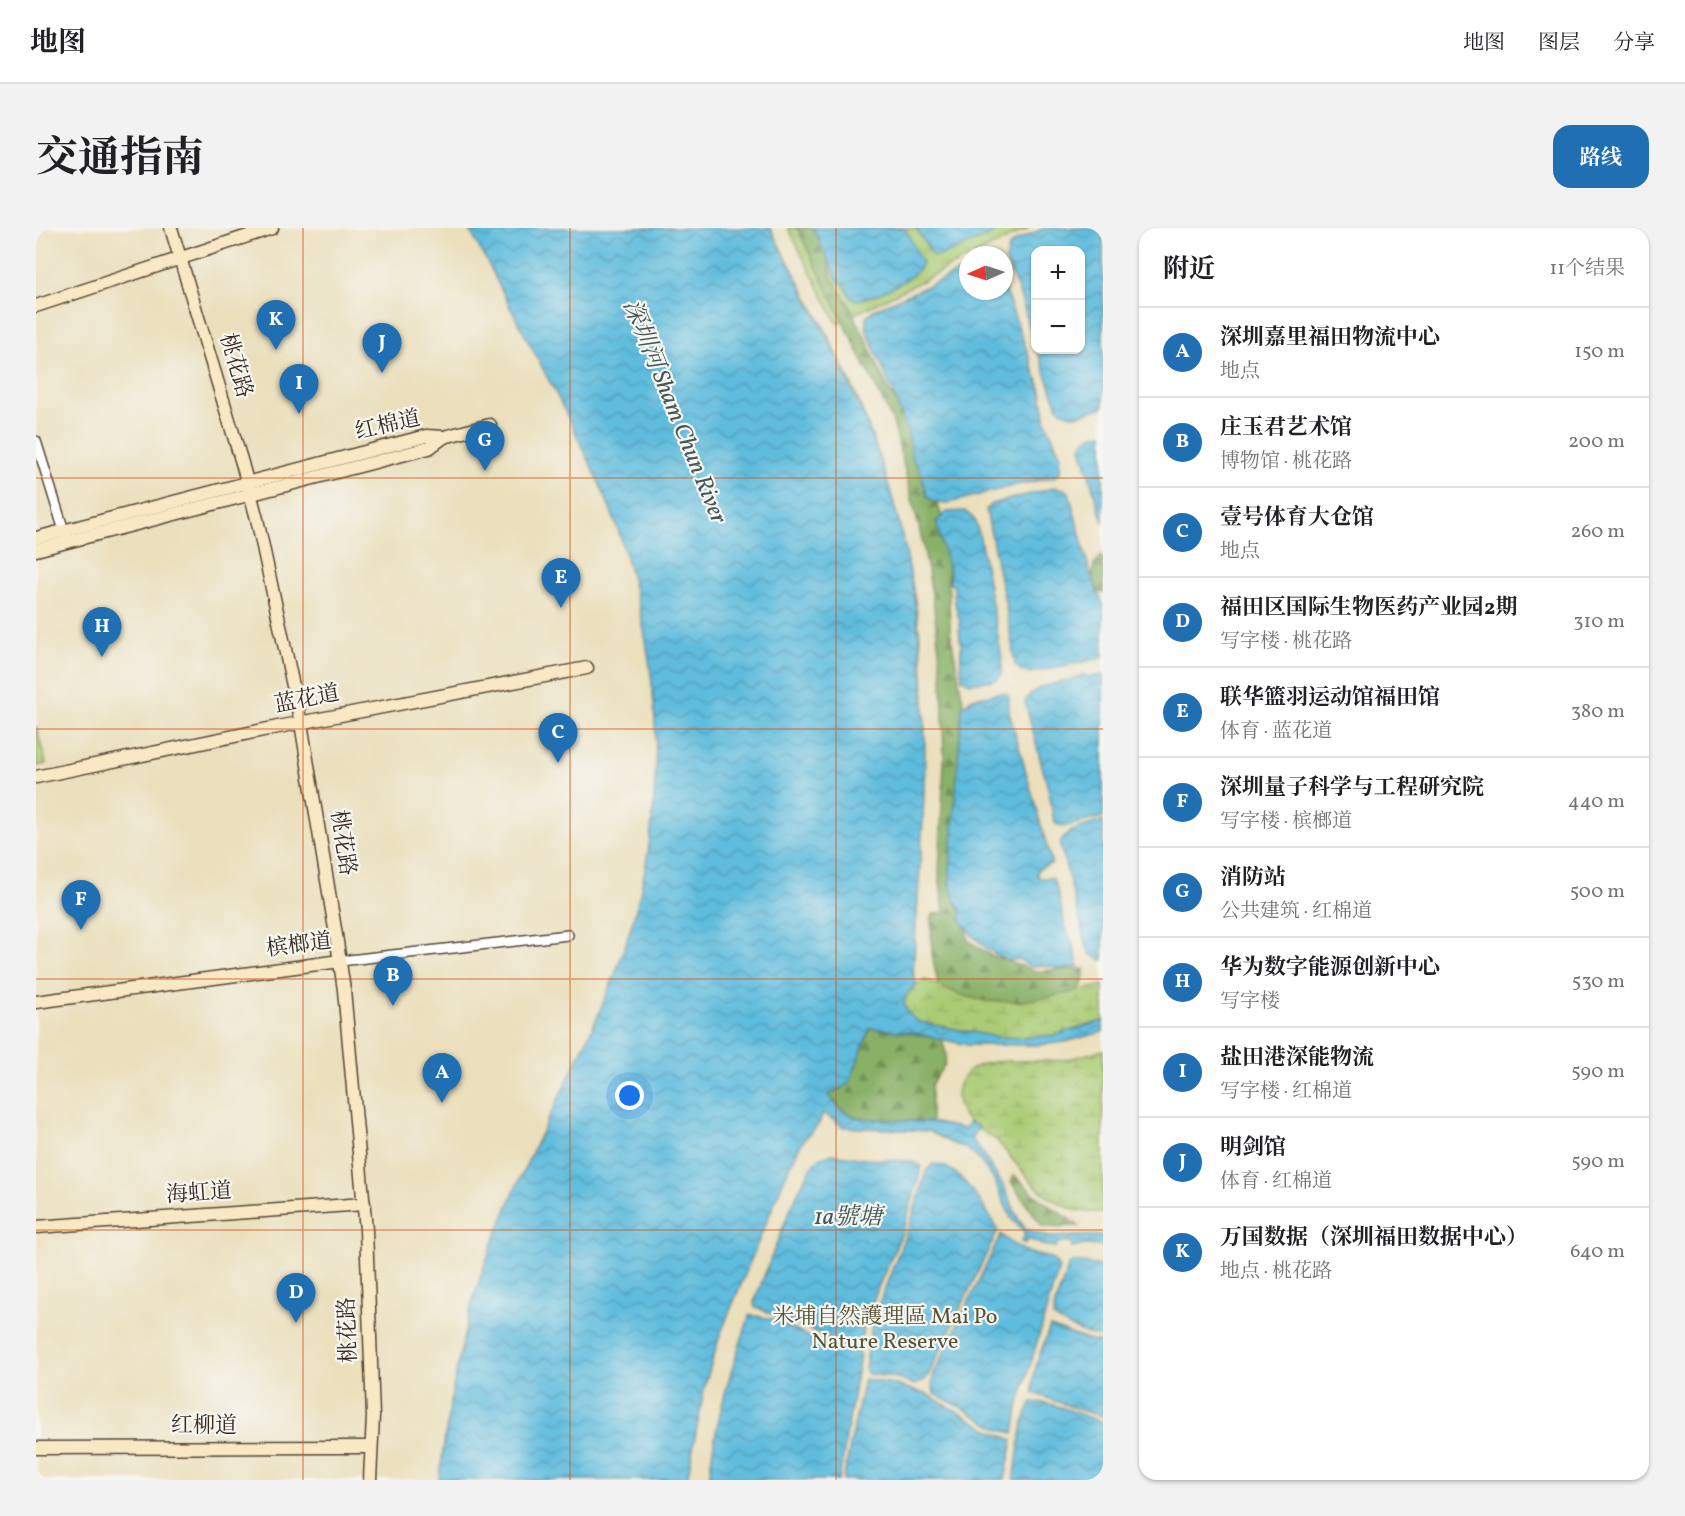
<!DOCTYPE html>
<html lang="zh">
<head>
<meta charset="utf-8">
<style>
  body { margin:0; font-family:Vollkorn,"Noto Serif SC",serif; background:#f2f2f2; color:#202124 }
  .controls { position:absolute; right:18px; top:18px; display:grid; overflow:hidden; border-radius:12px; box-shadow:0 2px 4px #0004 }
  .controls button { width:54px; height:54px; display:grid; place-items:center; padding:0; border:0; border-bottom:2px solid #e0e0e0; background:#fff; color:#202124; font:30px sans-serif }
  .compass { position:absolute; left:923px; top:18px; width:54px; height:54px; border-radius:50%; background:#fff; box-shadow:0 2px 4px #0004; rotate:267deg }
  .you { position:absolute; left:594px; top:868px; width:21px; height:21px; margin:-15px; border:4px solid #fff; border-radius:50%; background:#1a73e8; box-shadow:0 0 0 9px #1a73e833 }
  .badge { display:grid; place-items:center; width:39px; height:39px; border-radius:50%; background:#1f6fb2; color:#fff; font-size:20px; font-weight:700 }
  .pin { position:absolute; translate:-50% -50px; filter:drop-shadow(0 2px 3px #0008) }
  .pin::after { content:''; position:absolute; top:32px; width:21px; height:18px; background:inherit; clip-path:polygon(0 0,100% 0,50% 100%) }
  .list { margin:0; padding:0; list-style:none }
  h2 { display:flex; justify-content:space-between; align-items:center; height:78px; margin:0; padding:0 24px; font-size:26px }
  h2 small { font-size:20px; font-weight:400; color:#757577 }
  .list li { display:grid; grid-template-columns:39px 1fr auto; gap:18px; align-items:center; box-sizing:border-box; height:90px; padding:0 24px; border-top:2px solid #e0e0e0 }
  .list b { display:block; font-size:22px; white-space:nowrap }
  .list p { margin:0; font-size:20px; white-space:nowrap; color:#757577 }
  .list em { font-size:20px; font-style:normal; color:#757577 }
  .map { position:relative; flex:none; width:1067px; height:1252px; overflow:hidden; border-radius:18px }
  header { display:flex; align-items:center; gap:36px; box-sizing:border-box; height:84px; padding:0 30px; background:#fff; border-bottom:2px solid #e0e0e0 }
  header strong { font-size:28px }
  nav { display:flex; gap:33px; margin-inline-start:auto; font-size:21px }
  .intro { display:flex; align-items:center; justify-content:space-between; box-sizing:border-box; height:144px; padding:0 36px }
  h1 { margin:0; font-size:42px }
  .button { padding:15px 27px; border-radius:18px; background:#1f6fb2; color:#fff; font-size:21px; font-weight:700 }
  main { display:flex; gap:36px; padding:0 36px }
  aside { flex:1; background:#fff; border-radius:18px; box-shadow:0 2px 4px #0004 }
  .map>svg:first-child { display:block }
  .grass { fill:url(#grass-tufts); stroke:#737b49; stroke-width:1.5 }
  .forest { fill:url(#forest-firs); stroke:#626d42; stroke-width:1.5 }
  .wetland { fill:url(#wetland-marsh); stroke:#737b49; stroke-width:1.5 }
  .water { fill:url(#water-waves); stroke:#4d737e; stroke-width:1.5 }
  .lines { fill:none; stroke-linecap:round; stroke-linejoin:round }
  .street-casing { stroke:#554536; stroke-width:12 }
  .secondary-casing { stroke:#554536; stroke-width:15 }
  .street { stroke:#fff; stroke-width:9 }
  .secondary { stroke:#f8e8c3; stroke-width:12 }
  .grid { fill:none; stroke:#d7540e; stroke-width:1.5; stroke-opacity:0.55 }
  .labels { text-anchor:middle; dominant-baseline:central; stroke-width:4.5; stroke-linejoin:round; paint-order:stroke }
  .street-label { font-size:22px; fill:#3b2a1e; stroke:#f6f6f2 }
  .park-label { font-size:22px; fill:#575234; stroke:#f6f6f2 }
  .water-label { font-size:24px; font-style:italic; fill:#465657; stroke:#f6f6f2 }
</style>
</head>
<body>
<header>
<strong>地图</strong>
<nav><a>地图</a><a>图层</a><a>分享</a></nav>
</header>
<div class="intro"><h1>交通指南</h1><a class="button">路线</a></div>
<main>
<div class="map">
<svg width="1067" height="1252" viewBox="0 0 1067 1252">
  <defs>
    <pattern id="grass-tufts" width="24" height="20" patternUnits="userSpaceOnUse" patternTransform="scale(1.5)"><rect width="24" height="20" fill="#abcc74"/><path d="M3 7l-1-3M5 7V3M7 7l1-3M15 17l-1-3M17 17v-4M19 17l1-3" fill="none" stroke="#94af64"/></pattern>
    <pattern id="forest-firs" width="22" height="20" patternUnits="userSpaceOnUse" patternTransform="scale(1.5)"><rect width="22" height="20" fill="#88b066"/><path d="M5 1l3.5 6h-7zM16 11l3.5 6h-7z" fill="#708f53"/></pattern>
    <pattern id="wetland-marsh" width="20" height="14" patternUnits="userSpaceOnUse" patternTransform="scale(1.5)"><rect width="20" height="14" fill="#abcc74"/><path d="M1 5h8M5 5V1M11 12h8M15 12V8" fill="none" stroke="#94af64"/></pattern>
    <pattern id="water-waves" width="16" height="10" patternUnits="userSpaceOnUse" patternTransform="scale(1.5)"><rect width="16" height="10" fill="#5fbcdd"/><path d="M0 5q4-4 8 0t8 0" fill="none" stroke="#5099b3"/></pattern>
  </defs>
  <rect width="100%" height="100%" fill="#f6f6f2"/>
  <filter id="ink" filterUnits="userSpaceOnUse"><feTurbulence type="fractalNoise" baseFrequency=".0167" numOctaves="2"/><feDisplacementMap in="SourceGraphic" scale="12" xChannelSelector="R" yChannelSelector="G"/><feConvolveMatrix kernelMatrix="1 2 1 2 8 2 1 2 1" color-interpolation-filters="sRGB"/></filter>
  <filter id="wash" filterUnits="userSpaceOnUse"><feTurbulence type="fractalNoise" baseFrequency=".008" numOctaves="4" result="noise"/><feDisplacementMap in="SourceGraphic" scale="24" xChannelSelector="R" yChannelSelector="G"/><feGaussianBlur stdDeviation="1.35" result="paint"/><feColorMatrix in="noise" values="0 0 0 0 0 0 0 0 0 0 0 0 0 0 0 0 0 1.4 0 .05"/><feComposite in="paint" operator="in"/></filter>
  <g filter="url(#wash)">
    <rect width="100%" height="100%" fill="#ebdfbc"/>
    <g class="grass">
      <path d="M752,0H993L939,27H932V30L801,95Z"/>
      <path d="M0,498L10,536L0,538Z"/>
    </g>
    <g class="forest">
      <path d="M761,0H785L796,51L811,74L829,109L853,163L874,192L904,283L911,310L914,402L930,490L925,670L932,712L954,727L1000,743L1048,741V749L1041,774L990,787L905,771L896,727L895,690L898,686L908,685L903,645L908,533L906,447L897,372L887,316L857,194Z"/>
      <path d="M1065,328L1067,329V365L1054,358L1058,337Z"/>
      <path d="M838,799L906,811L910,826L909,836L895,857V894L821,890L807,883L792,867L813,856L834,800Z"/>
      <path d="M978,947L1004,971L1043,998L1007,999L975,954Z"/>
    </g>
    <g class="wetland">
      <path d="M734,0C764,57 799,114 823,174C861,270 888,375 888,479C889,541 885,603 882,665C881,689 875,728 878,751L881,756L889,752C903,758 918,765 932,769C973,781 1027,767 1067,757V793L1019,807L985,810L961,809L883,794L877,791L868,778Z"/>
      <path d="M1067,822V985C1058,984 1048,984 1040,982C1004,973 985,940 962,914C958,909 952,908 947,904C941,899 931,894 927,887C917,871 920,853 934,842C952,827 1002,836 1027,832C1041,830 1054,825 1067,822Z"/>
    </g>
    <g class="water">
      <path d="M432,0H734C778,83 824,165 852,255C874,326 885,401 888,474C892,565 882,656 877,747L881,756C865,770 862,781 883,794L961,809L985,810L1019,807L1067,793V804L1029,814L1001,817H932L872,804L834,800L813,856L792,867L807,883L821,890L895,894L929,901L933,894L943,899L935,911L941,917L968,959L983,992L990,1001L1013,1009L1067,1007V1018L1048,1017L1036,1020V1015H1021L1020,1019L1006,1017L993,1011L989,1016L985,1014L989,1007L988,1004L975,990L958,952L943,931L928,919L915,915L893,903L807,899L787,885L783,896L766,914L751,944L684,1107L669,1157L651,1252H403C410,1197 419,1141 433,1088C443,1047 460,1007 476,968C509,891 553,817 582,738C629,612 631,472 594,344C590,329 586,313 581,299C555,230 520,165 485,100C467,67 452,32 432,0Z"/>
      <path d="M777,0H869L886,35C881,52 834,71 819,72L814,69L809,57L802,53Z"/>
      <path d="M880,0H971L961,1L953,8L904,28H897Z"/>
      <path d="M1008,0H1067V179C1051,184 1035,194 1022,179L1001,122H1044V22H999V117L985,70L970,32L973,19L980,13Z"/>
      <path d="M932,40V63H968V59L1005,162L1010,194L1025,228L1024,245L1018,249L976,258L909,276L898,274L891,268L885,246L876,229L872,205L856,162L830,101V89L837,82Z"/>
      <path d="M1067,205V295L1045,220C1047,209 1058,207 1067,205Z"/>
      <path d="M1020,259L1028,261L1033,264L1054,344L1067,377V430L993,445L985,443L979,436L970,379L950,282L955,276Z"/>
      <path d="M929,283L938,291L943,305L966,430V446L960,452L933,455L926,450C923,435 925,431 925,417C924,408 922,402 924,393C921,389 917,365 918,359L913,353L914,346L900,294L910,284Z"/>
      <path d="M1046,447L1055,449L1067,447V589L1027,599L1020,596L1017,589L1013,564L989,474C999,452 1027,458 1046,447Z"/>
      <path d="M964,465H970L973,469V484L1016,636L1002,641L1001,647L1004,650H1016C1025,665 1024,681 1029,697C1035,713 1040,720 1042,739L1025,741L1004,737L996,739L982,731L971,733L951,721L936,707L925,692V682L919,673L915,660L914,642L926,479L936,470Z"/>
      <path d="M1067,593V732L1055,727L1051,719L1024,617C1029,600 1052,598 1067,593Z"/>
      <path d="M797,926L829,931L874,933L886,938L867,1003L844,1055L823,1114L814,1115L790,1108L719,1079L718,1074C730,1046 764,944 784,930C788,927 793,927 797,926Z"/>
      <path d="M897,936C923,935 951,982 962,1002L892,1148L888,1153L879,1157L857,1149L832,1146L829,1140L837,1091L876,990L890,943Z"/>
      <path d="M965,1006C980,1021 995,1027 1016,1030L1023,1040L983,1175L978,1205L962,1201L923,1178L898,1166L896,1153L898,1146Z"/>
      <path d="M1037,1034L1067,1038V1109C1048,1108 1032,1099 1017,1089L1019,1076L1033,1037Z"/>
      <path d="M714,1087L737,1091L771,1108L818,1120L824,1127L803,1252H673C678,1195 695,1141 714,1087Z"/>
      <path d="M1014,1099L1055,1113L1067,1114V1188L1047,1183L997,1165C995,1143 1007,1119 1014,1099Z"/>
      <path d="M828,1151L857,1156L892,1167L959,1205L977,1212L969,1252H807Z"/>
      <path d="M996,1174C1021,1173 1043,1189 1067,1193V1252H978C982,1231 984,1191 996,1174Z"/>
    </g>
  </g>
  <g filter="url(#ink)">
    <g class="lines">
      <g class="street-casing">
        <g id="street">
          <path d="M0,213L30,309"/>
          <path d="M304,733L532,707"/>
        </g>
      </g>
      <g class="secondary-casing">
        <g id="secondary">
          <path d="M135,0L206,235L221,291L265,495L300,707L308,762L330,1002L337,1188L334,1252"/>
          <path d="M0,78L236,0"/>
          <path d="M0,310L390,208L408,209L454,197"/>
          <path d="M0,322L393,220L408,209"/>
          <path d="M0,549L242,499L551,440"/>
          <path d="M0,774L304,733"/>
          <path d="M0,999L328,976"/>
          <path d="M0,1220L335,1219"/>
        </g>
      </g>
      <use href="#street" class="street"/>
      <use href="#secondary" class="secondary"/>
    </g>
  </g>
  <path class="grid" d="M267,0V1252M534,0V1252M800,0V1252M0,250H1067M0,501H1067M0,751H1067M0,1002H1067"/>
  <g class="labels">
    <g class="street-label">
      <text transform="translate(199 138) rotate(74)">桃花路</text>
      <text transform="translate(352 198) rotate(-13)">红棉道</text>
      <text transform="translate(271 472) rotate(-11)">蓝花道</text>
      <text transform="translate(306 615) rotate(81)">桃花路</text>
      <text transform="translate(263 718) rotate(-7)">槟榔道</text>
      <text transform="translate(163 966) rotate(-4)">海虹道</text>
      <text transform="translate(313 1102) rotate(-92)">桃花路</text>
      <text x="168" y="1198">红柳道</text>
    </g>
    <g class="park-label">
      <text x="849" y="1089">米埔自然護理區 Mai Po<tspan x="849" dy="25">Nature Reserve</tspan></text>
    </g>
    <g class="water-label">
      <text transform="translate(638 184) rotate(68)">深圳河 Sham Chun River</text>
      <text x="812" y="990">1a號塘</text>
    </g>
  </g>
</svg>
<div class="controls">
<button>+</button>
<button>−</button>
</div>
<svg class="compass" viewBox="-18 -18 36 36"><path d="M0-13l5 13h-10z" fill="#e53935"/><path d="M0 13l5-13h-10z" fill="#757577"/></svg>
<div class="you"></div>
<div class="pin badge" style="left:406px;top:875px">A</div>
<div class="pin badge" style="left:357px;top:778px">B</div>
<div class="pin badge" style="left:522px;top:535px">C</div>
<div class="pin badge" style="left:260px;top:1095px">D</div>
<div class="pin badge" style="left:525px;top:380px">E</div>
<div class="pin badge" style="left:45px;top:702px">F</div>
<div class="pin badge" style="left:449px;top:243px">G</div>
<div class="pin badge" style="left:66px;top:429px">H</div>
<div class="pin badge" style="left:263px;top:186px">I</div>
<div class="pin badge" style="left:346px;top:145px">J</div>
<div class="pin badge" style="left:240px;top:122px">K</div>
</div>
<aside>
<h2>附近<small>11个结果</small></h2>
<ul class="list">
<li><span class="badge">A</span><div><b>深圳嘉里福田物流中心</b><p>地点</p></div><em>150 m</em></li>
<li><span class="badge">B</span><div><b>庄玉君艺术馆</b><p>博物馆 · 桃花路</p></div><em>200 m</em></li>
<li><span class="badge">C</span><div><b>壹号体育大仓馆</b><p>地点</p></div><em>260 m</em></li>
<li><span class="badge">D</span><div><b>福田区国际生物医药产业园2期</b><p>写字楼 · 桃花路</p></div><em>310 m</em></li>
<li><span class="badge">E</span><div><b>联华篮羽运动馆福田馆</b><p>体育 · 蓝花道</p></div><em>380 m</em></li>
<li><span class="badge">F</span><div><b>深圳量子科学与工程研究院</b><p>写字楼 · 槟榔道</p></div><em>440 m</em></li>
<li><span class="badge">G</span><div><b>消防站</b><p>公共建筑 · 红棉道</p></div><em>500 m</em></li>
<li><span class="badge">H</span><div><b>华为数字能源创新中心</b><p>写字楼</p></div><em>530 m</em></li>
<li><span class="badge">I</span><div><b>盐田港深能物流</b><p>写字楼 · 红棉道</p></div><em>590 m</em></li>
<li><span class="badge">J</span><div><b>明剑馆</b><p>体育 · 红棉道</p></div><em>590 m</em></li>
<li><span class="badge">K</span><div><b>万国数据（深圳福田数据中心）</b><p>地点 · 桃花路</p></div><em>640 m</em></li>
</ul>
</aside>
</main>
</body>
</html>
